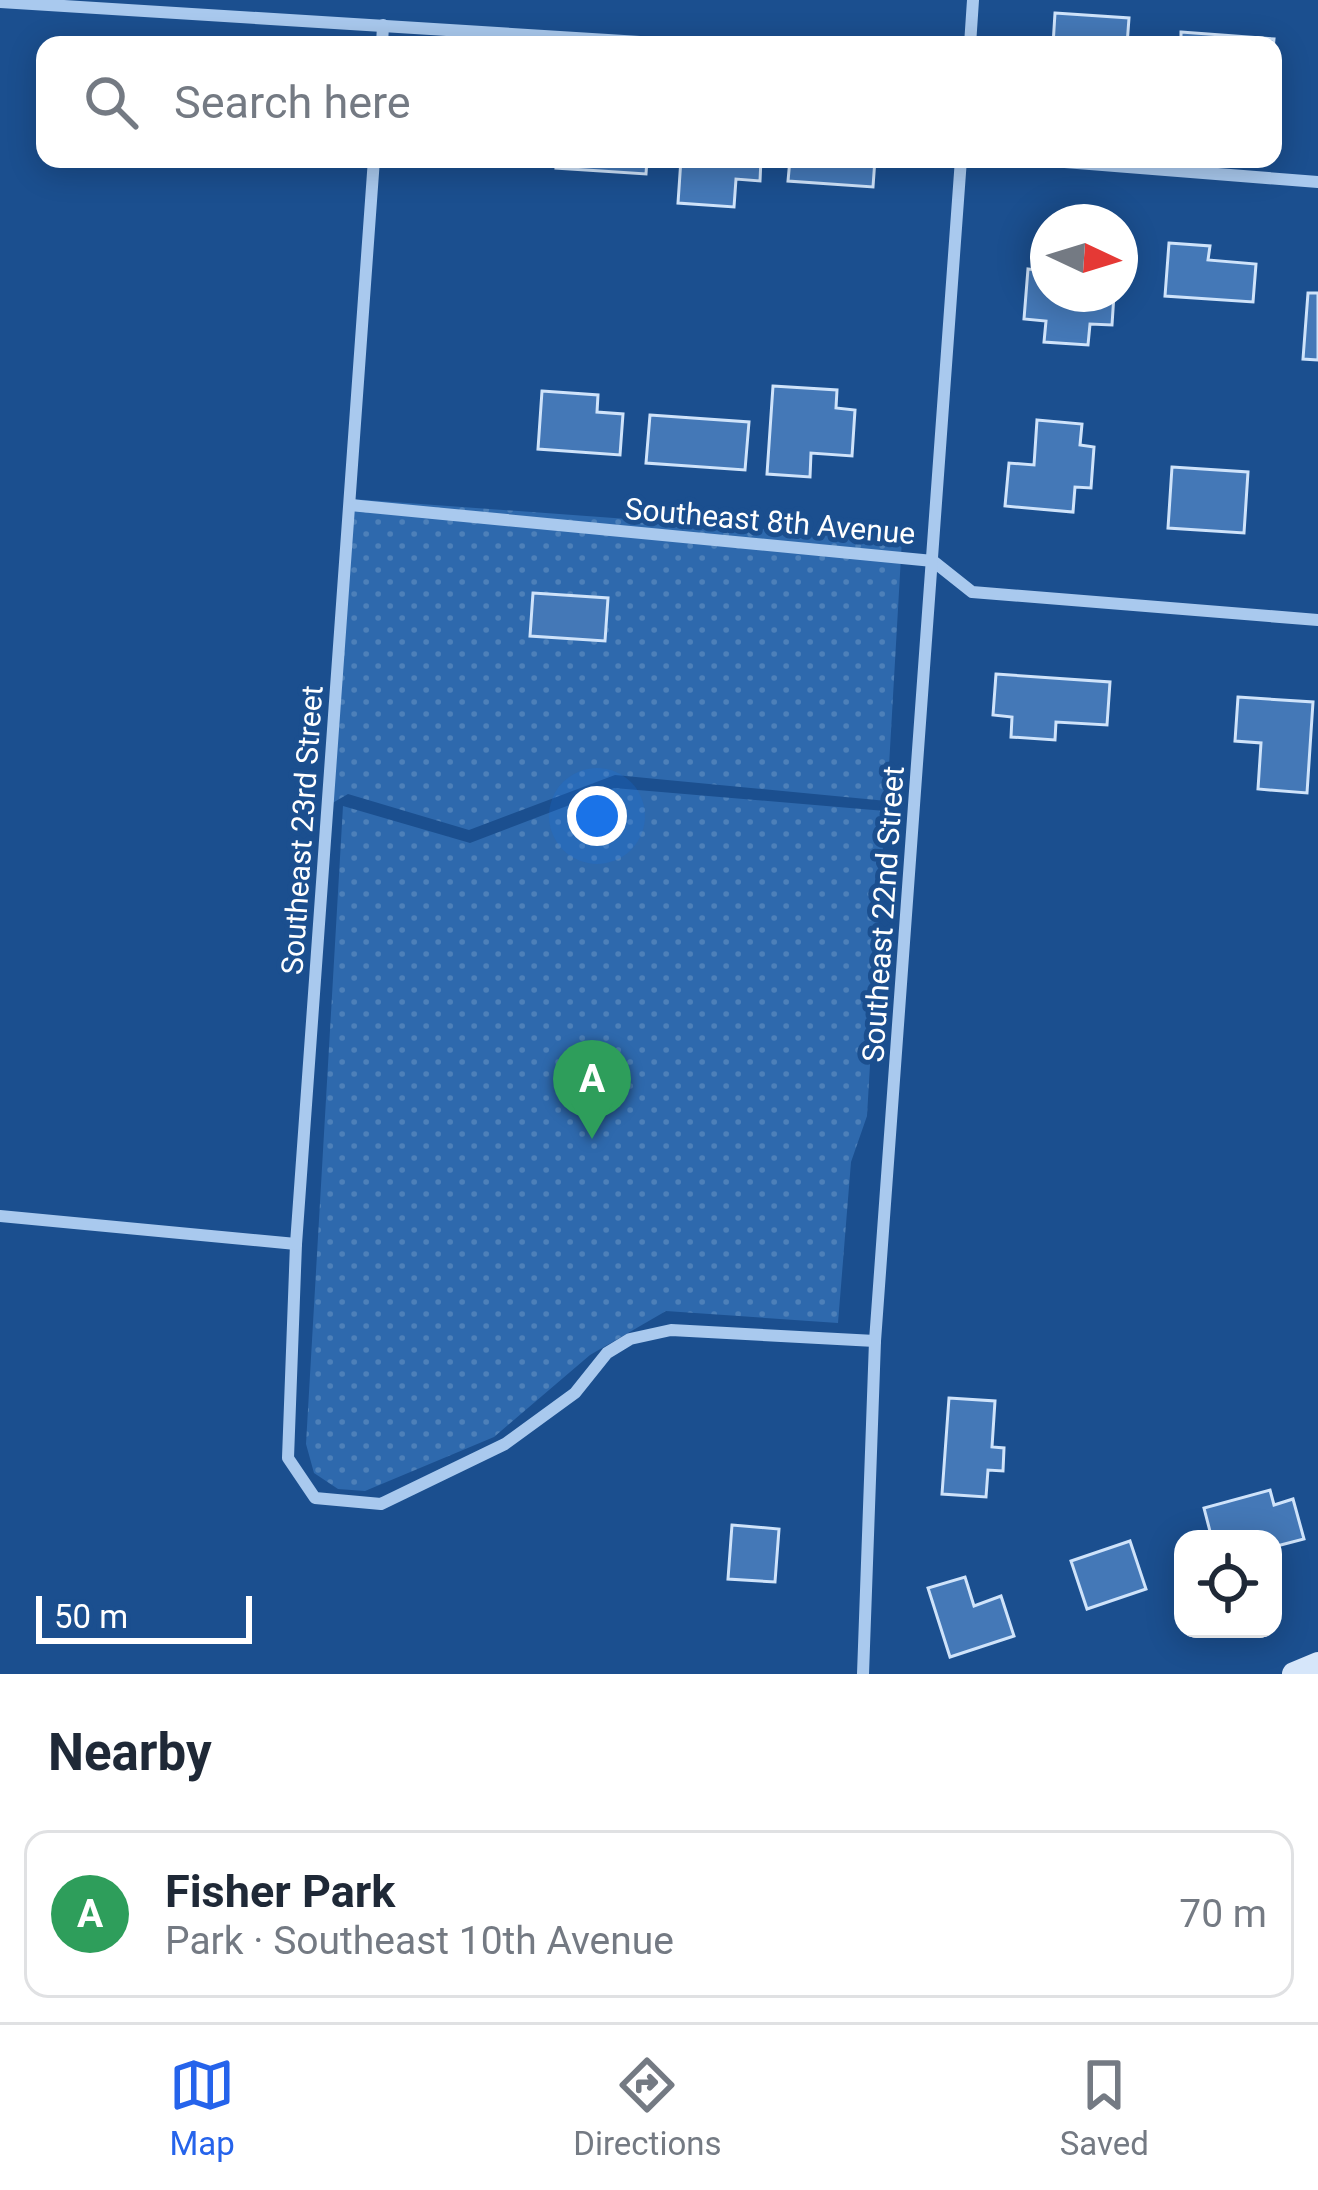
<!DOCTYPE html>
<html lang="en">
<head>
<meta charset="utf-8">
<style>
  body { margin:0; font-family:Roboto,sans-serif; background:#f6f6f7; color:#1f2937 }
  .controls { position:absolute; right:36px; bottom:36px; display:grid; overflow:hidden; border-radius:24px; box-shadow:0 6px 30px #0003 }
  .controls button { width:108px; height:108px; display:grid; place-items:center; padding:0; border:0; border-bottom:3px solid #e0e1e3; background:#fff; color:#1f2937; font:60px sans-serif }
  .compass { position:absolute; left:1030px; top:204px; width:108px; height:108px; border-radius:50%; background:#fff; box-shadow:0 6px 30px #0003; rotate:94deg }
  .scale { position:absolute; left:36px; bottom:30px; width:216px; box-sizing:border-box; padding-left:12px; border:6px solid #fff; border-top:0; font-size:33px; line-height:42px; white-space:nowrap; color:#fff; -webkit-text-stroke:9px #1b4f8f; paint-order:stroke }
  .you { position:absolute; left:597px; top:816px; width:42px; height:42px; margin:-30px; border:9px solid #fff; border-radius:50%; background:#1a73e8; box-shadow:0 0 0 18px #1a73e833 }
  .badge { display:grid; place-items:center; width:78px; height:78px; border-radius:50%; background:#2563eb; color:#fff; font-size:39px; font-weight:700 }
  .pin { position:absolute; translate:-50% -99px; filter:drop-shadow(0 3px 6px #0008) }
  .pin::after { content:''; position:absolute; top:63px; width:42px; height:36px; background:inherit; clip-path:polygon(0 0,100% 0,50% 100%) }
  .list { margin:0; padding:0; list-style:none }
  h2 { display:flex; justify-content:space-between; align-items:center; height:156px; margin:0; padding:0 48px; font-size:51px }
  h2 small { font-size:39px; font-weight:400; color:#747a83 }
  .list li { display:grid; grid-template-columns:78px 1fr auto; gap:36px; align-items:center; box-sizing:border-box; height:168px; margin:0 24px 24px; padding:0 24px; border:3px solid #e0e1e3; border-radius:24px }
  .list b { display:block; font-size:45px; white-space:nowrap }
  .list p { margin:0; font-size:39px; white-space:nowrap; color:#747a83 }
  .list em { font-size:39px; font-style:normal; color:#747a83 }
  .icon { flex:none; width:66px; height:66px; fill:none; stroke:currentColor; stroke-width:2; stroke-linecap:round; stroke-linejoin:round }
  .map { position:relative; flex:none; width:1318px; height:1674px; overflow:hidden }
  .search { position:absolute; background:#fff; box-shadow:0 6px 30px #0003; left:36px; right:36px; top:36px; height:132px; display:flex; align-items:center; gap:30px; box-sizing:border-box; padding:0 42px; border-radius:24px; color:#747a83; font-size:45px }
  .sheet { height:348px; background:#fff }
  nav { display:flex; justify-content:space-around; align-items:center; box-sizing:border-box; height:168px; border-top:3px solid #e0e1e3; background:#fff; font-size:33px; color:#747a83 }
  nav a { display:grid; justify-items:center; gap:6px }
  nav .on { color:#2563eb }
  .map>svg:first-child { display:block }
  .green { fill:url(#green-dots) }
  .building { fill:#4478b7; stroke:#cfe3fa; stroke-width:3 }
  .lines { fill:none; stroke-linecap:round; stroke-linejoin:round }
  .street { stroke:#a9c9ee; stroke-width:12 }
  .secondary { stroke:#d6e6fa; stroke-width:24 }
  .labels { text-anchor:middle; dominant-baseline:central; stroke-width:10; stroke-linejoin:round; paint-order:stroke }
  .street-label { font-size:30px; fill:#fff; stroke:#1b4f8f }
</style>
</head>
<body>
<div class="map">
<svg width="1318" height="1674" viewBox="0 0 1318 1674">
  <defs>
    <pattern id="green-dots" width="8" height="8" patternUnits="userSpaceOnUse" patternTransform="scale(3)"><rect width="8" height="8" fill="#2e69ad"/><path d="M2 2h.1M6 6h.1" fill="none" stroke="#4d80b9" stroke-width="1.8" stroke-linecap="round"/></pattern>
  </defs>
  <rect width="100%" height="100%" fill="#1b4f8f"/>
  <g class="green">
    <path d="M352,499L902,539L887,801L615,775L469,830L348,794L329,805Z"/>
    <path d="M614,788L885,811L867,1116L851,1162L838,1323L666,1311L590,1355L494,1437L365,1491L338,1489L314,1473L306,1444L343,806L470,843Z"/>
  </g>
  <g class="building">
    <path d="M1055,13L1129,18L1127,45H1053Z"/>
    <path d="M1181,32L1274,39L1273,49V45H1181Z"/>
    <path d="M557,159H647L646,174L556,168Z"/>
    <path d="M681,159H761L760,181L736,179L734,207L678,203Z"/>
    <path d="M790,159H875L873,187L788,181Z"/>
    <path d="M1169,243L1210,246L1208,260L1256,264L1253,302L1165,296Z"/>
    <path d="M1028,269L1048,271V294H1114L1112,325L1090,324L1088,345L1044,342L1046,321L1024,319Z"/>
    <path d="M1308,293H1318V360L1303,359Z"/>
    <path d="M773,386L837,390L836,408L855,410L852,456L811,453L810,477L767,474Z"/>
    <path d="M542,391L598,395L597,412L623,414L620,455L538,449Z"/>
    <path d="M650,415L749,422L745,470L646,463Z"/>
    <path d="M1037,420L1082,424L1080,445L1094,447L1091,488L1075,487L1073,512L1005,506L1009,463L1034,465Z"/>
    <path d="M1172,467L1248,472L1244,533L1168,528Z"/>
    <path d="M533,593L608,598L605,641L530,636Z"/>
    <path d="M996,674L1110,682L1107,725L1056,722L1055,740L1011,737L1012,717L993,715Z"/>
    <path d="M1238,697L1313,702L1307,793L1258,789L1261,743L1235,741Z"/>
    <path d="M949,1398L995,1401L992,1447L1004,1448L1003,1471L988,1470L986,1497L942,1494Z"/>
    <path d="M1270,1490L1274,1505L1293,1499L1304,1539L1273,1547V1539H1212L1204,1508Z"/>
    <path d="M732,1525L779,1529L775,1582L728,1579Z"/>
    <path d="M1130,1541L1146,1589L1087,1609L1071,1561Z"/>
    <path d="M965,1577L974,1606L1001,1596L1014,1636L950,1657L928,1588Z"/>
  </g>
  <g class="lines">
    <g class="street">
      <path d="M0,2L688,45"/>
      <path d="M382,45L383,25"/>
      <path d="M970,45L973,0"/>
      <path d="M374,159L296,1244L288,1458L315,1498L381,1504L505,1444L575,1393L607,1353L630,1339L671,1330L875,1341"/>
      <path d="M1027,159L1318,182"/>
      <path d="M350,505L933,561L972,592L1318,620"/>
      <path d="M0,1216L296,1244"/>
      <path d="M863,1674L875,1341L961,159"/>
    </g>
    <path class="secondary" d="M1294,1674L1318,1664"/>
  </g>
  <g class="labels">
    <g class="street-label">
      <text transform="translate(770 521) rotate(5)">Southeast 8th Avenue</text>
      <text transform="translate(302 830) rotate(-86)">Southeast 23rd Street</text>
      <text transform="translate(883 914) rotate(-86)">Southeast 22nd Street</text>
    </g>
  </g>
</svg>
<div class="controls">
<button><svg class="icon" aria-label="locate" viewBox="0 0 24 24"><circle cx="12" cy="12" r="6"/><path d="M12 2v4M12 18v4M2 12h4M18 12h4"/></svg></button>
</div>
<svg class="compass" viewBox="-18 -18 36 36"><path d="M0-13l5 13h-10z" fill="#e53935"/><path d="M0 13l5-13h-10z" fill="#747a83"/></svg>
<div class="scale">50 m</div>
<div class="you"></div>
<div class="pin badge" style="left:592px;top:1139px;background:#2e9e5b">A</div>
<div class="search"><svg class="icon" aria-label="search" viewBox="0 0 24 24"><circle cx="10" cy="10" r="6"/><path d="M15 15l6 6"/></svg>Search here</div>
</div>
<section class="sheet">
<h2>Nearby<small></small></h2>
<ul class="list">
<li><span class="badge" style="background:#2e9e5b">A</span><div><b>Fisher Park</b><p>Park · Southeast 10th Avenue</p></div><em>70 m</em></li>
</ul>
</section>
<nav>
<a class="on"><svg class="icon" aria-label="map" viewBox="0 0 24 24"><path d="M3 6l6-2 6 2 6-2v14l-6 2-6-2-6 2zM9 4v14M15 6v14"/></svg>Map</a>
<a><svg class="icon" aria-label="directions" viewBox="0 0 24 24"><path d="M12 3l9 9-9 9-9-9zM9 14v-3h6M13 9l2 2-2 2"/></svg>Directions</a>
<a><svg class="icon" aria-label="saved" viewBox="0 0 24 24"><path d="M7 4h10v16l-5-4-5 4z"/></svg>Saved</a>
</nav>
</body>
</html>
